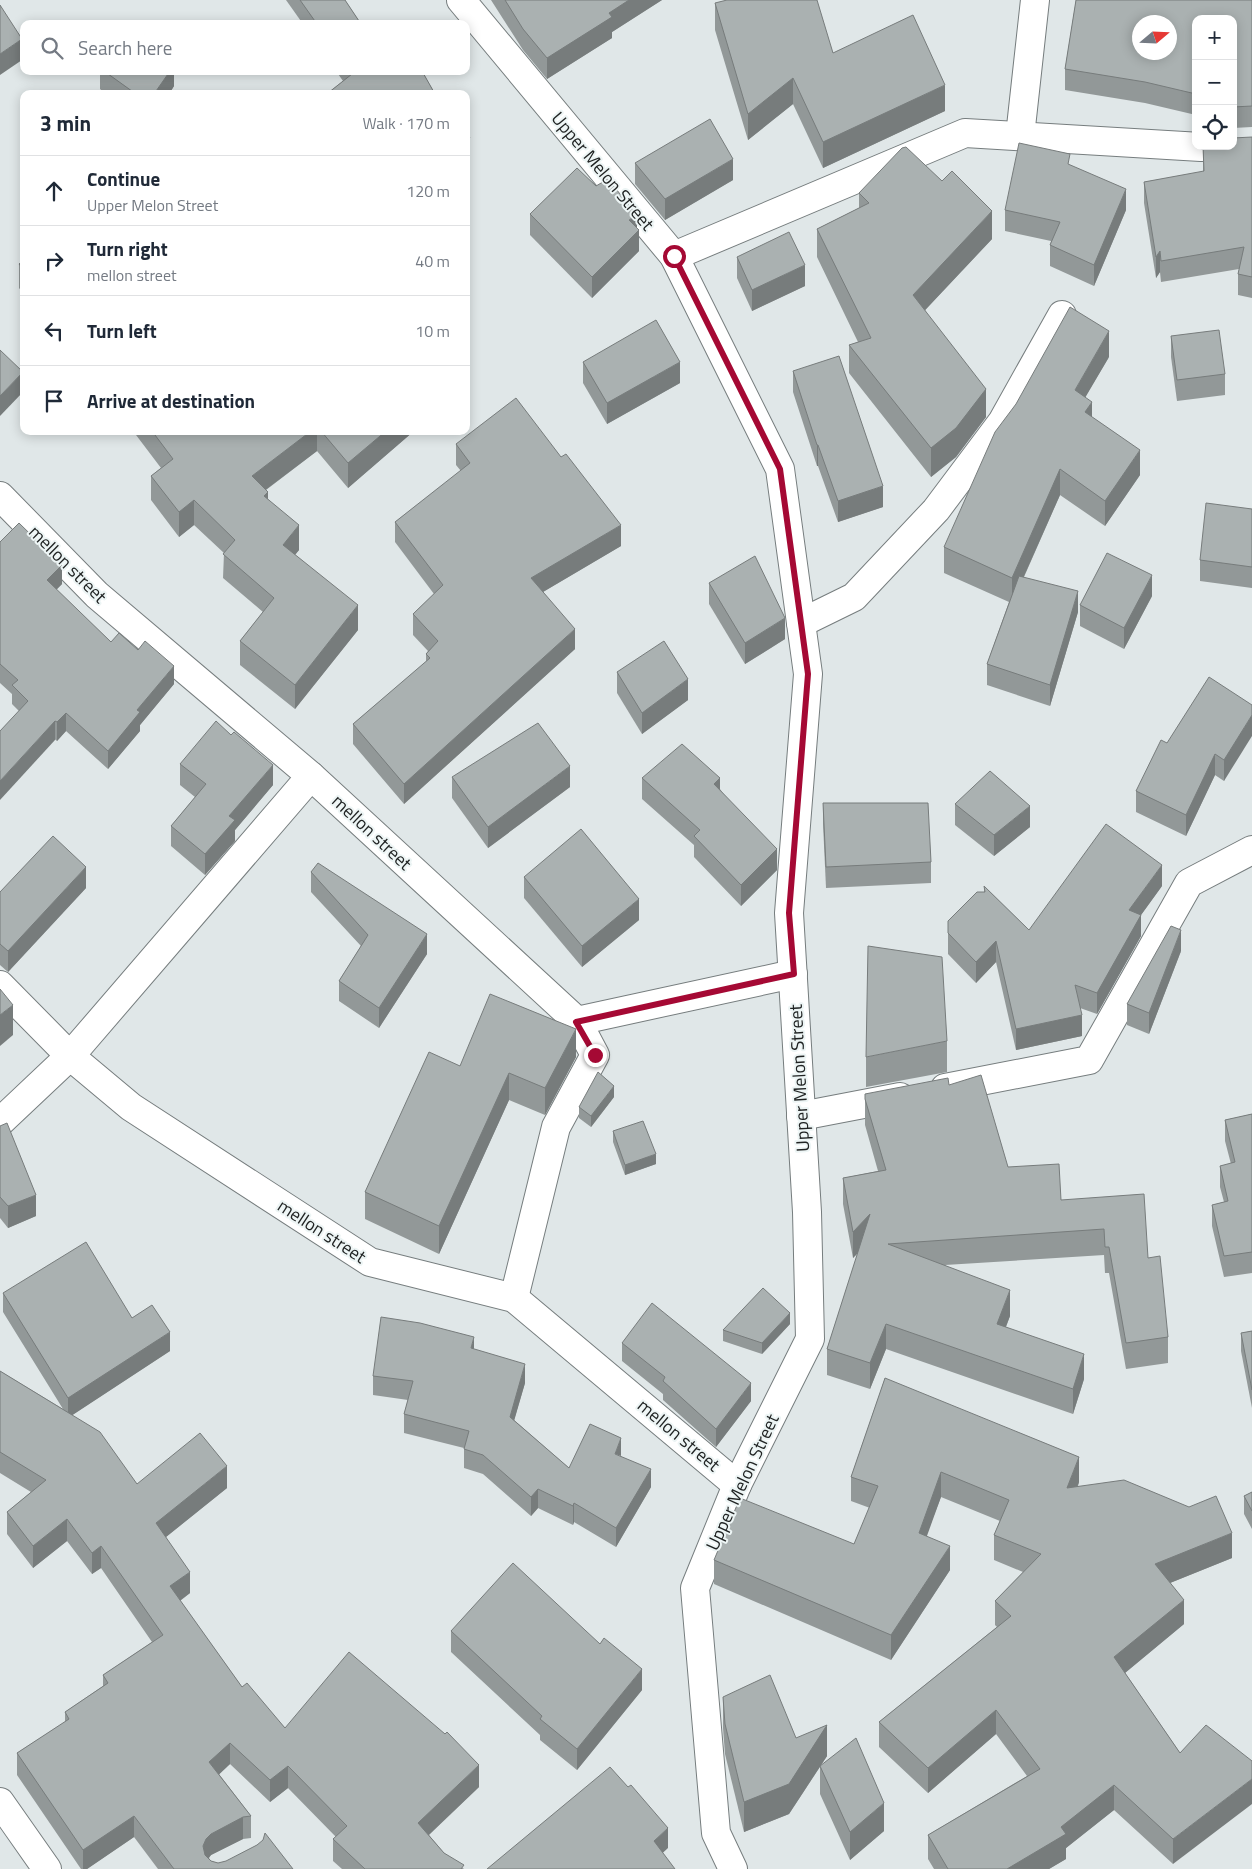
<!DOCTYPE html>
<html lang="en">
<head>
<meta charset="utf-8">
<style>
  body { margin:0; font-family:"Titillium Web",sans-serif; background:#f2f2f3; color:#1f2937 }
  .controls { position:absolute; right:15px; top:15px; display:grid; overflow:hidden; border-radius:10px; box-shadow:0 2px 12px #0003 }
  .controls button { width:45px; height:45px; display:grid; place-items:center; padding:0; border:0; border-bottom:1px solid #e0e1e3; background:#fff; color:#1f2937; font:25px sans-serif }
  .compass { position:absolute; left:1132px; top:15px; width:45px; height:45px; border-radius:50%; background:#fff; box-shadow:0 2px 12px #0003; rotate:71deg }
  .stop { position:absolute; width:15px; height:15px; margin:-11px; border:4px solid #a50934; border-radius:50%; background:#fff }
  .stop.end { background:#a50934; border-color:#fff; box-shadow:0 1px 5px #0008 }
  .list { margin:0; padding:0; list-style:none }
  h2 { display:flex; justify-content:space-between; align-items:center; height:65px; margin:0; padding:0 20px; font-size:21px }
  h2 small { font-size:16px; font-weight:400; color:#747a83 }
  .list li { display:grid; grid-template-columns:32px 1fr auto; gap:15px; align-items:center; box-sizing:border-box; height:70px; padding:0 20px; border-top:1px solid #e0e1e3 }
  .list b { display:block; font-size:19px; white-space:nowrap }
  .list p { margin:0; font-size:16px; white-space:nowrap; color:#747a83 }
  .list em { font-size:16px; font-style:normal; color:#747a83 }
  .icon { flex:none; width:28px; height:28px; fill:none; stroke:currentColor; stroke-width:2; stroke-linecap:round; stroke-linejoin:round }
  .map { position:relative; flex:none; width:1252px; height:1869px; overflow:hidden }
  .search { position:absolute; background:#fff; box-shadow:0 2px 12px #0003; left:20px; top:20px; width:450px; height:55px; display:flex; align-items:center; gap:12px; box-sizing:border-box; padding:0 18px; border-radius:10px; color:#747a83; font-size:19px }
  .panel { position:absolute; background:#fff; box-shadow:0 2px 12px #0003; left:20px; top:90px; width:450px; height:345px; border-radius:10px }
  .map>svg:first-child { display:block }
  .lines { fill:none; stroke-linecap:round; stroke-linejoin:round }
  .street-casing { stroke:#767d7e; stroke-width:30 }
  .street { stroke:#fff; stroke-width:28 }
  .wall { fill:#929898; fill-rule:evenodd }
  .shaded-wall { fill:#777c7c }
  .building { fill:#aab1b1; stroke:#777c7c; fill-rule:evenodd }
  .route { stroke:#a50934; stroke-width:6 }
  .labels { text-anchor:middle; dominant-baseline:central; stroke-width:4; stroke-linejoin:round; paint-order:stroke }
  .street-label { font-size:18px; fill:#202323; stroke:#edf5f5 }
</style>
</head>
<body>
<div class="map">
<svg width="1252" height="1869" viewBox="0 0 1252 1869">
  <rect width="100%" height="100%" fill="#e0e7e8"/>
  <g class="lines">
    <g class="street-casing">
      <g id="street">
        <path d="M461,0L674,256L780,469L801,623L808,674L789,913L807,1212L810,1339L737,1485L695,1588L716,1833L733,1869"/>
        <path d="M1020,136L1035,0"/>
        <path d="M674,256L965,133L1201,147L1213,146"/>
        <path d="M0,496L97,595L311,776L577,1021L793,974"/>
        <path d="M801,623L854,597L936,510L1002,422L1062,315"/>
        <path d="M0,985L70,1056L131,1107L370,1262L514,1298L737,1485"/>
        <path d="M945,1088L1089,1060L1189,883L1252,850"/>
        <path d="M801,1116L900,1097"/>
        <path d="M0,1122L70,1056L311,776"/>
        <path d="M514,1298L556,1127L595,1055L577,1021"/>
        <path d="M0,1802L47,1869"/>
      </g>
    </g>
    <use href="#street" class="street"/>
  </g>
  <g class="wall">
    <path d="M286,0H345L361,24H303Z"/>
    <path d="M491,0H662L612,32V38L547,79L523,50Z"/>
    <path d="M1076,0H1252V127L1233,128V19H1196V115L1145,103L1065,90V69ZM1140,22H1170V52H1140Z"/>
    <path d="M715,3L833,53L945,111L823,168L793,104L748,140L715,30Z"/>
    <path d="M100,71H174V86L169,94H106L100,89Z"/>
    <path d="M336,71H422L435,94H328V93L343,81Z"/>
    <path d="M1252,137V298L1238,295V274L1239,269L1161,282L1160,272L1156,278L1144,203V182L1203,172V146Z"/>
    <path d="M635,163L733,180L665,220L635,184Z"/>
    <path d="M1070,165L1126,210L1094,286L1050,266V245L1051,241L1005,231V210Z"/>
    <path d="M859,193L992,239L925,310L986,417L956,457L931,477L849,373V345L858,342L817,257V229L859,208Z"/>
    <path d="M530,214L637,229L639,251L592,298L530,235Z"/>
    <path d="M737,257L805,286L752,311L737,278Z"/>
    <path d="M24,260V294L19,288V264Z"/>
    <path d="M1171,336L1225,374V395L1177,401L1171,357Z"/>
    <path d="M1109,357L1085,397L1092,417L1140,475L1105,526L1060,495L1024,577L1078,612L1050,706L987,685V664L1009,602L944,573V547Z"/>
    <path d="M583,362L680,383L607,424L583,383Z"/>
    <path d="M793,371L883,507L838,522L818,466H817L793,392Z"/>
    <path d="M133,431H414L348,488L317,451L266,490L268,499L299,550L295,555L358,630L295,709L240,665V641L263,612L223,578L224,553L194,525L179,537L151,500V476L161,468Z"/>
    <path d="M456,444L621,546L543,592L575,649L404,804L353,744V724L426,662V654L428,651L413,635V614L434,594L395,542V522L461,471L456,465Z"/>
    <path d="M1252,509V588L1200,581V560Z"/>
    <path d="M0,542L62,584L56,590L111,642L174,684L140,725V731L108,769L66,731L57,741L19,711L12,704V694L0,683Z"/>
    <path d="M709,583L785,639L745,664L709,604Z"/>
    <path d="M1152,596L1124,649L1080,626V605Z"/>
    <path d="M617,672L688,700L642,734L617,693Z"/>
    <path d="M1252,705L1224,781L1215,775L1186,836L1136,812V791L1167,743Z"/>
    <path d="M180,764L273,785L235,830V841L205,875L171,846V826L195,797L180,785Z"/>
    <path d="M452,777L570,787L488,848L452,798Z"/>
    <path d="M642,778L720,789L777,870L741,906L694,857V845L642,799Z"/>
    <path d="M823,803L931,862V883L826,888L823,824Z"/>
    <path d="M955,804L1030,827L994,856L955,825Z"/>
    <path d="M311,872L427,954L379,1028L339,1001V981L361,946L311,892Z"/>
    <path d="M524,877L639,920L582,967L524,898Z"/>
    <path d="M984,886L1029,930L1162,886L1141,915V936L1097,1014L1080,1008L1082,1036L1016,1050L996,962L976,983L948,954V921L984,892Z"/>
    <path d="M86,888L8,972L0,965V892Z"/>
    <path d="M1181,951L1149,1034L1127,1025V1004Z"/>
    <path d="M947,1041V1072L866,1087V1057Z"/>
    <path d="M576,1057L545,1115L509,1100L439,1254L365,1219V1192L460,1066Z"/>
    <path d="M949,1085L1008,1167L1061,1200L1148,1258L1168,1337V1363L1126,1369L1109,1273H1105L1104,1255L945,1265L1010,1316L1006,1327L1084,1379L1073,1414L886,1349L870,1389L827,1375V1349L858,1253L853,1258L843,1204V1178L878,1171L865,1125V1094Z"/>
    <path d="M614,1097L591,1127L579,1118V1107Z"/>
    <path d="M1252,1114V1273L1224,1277L1212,1226V1205L1224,1202L1220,1187V1166L1231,1164L1225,1141V1120Z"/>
    <path d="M0,1126L36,1216L8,1228L0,1218Z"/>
    <path d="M613,1131L656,1164L625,1175L613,1142Z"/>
    <path d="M3,1293L132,1318L170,1351L72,1415L137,1484L227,1488L166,1537L190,1593L180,1601L242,1687L285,1728L479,1787L429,1835L444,1853L464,1869H342L333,1861V1839L336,1837L288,1788L270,1802L230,1764L219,1774L251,1816V1838L243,1839L211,1855L209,1858L211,1861L218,1863L293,1869H158L134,1837L87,1869H81L17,1775V1753L65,1722V1712L103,1686V1675L152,1642L101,1568L92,1574L67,1541L33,1568L7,1534V1512L31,1492L0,1473V1371L63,1409L3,1312Z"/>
    <path d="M790,1324L762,1354L723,1341V1330Z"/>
    <path d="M1252,1331V1408L1241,1351V1333Z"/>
    <path d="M622,1343L751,1401L716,1447L663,1400V1394L622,1361Z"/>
    <path d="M474,1349L525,1383L514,1420L569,1468L621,1456L651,1487L616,1547L574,1522L573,1525L538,1508L531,1516L483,1474L464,1468V1448L404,1433V1414L408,1400L373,1395V1376Z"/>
    <path d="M885,1378L1079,1482L1078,1486L1232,1558L1170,1583L1184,1624L1125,1673L1180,1753L1173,1864L1114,1810L1066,1848V1859L1049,1869H934L928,1859V1835L1027,1776L996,1734L928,1793L879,1747V1722L997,1627L995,1625V1601L1023,1572L994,1560V1535L1000,1521L941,1497L926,1536L950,1570L891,1660L714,1584V1560L854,1544L870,1508L851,1501V1477Z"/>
    <path d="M1252,1492V1529L1244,1514V1496Z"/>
    <path d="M451,1631L642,1690L577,1770L540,1740V1735L451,1652Z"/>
    <path d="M723,1697L827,1756L789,1814L744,1832L725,1754L723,1728Z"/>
    <path d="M820,1766L884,1831L850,1860L820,1794Z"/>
  </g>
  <g class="shaded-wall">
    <path d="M629,0H662L612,32V38L547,79V58L609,13Z"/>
    <path d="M22,39V60L0,75V54Z"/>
    <path d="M170,71H174V86L169,94H154Z"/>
    <path d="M793,78V104L748,140V114Z"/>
    <path d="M945,85V111L823,168V142Z"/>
    <path d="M470,138V149L466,152V141Z"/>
    <path d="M733,159V180L665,220V199Z"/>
    <path d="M1126,189V210L1094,286V265Z"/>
    <path d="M992,211V239L913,323V295Z"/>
    <path d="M637,215V232L639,230V251L592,298V277L629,220Z"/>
    <path d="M1160,251V272L1156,278V257Z"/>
    <path d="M805,265V286L752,311V290Z"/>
    <path d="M1109,331V357L1075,415V390Z"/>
    <path d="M680,362V383L607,424V403Z"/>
    <path d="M23,372V392L0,416V396Z"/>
    <path d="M986,389V417L956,457L931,477V448Z"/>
    <path d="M1092,402V428L1085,412Z"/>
    <path d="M311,431H317V451L252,500V476Z"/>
    <path d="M386,431H414L348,488V463Z"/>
    <rect x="817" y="445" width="1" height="21"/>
    <path d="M1140,450V475L1105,526V501Z"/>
    <path d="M1060,469V495L1012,603V578Z"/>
    <path d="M883,486V507L838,522V501Z"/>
    <path d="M268,492V517L264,496Z"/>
    <path d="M194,500V525L179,537V512Z"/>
    <path d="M299,525V550L283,569V545Z"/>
    <path d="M621,525V546L531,599V578Z"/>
    <path d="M62,565V584L47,599V580Z"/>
    <path d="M1152,575V596L1124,649V628Z"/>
    <path d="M1078,591V612L1050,706V685Z"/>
    <path d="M358,605V630L295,709V685Z"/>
    <path d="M785,618V639L745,664V643Z"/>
    <path d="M575,629V649L404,804V784Z"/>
    <path d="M174,666V684L140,725V731L108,769V751L137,710Z"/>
    <path d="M688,679V700L642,734V713Z"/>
    <path d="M66,713V731L57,741V722Z"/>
    <path d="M1252,715V736L1224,781V760Z"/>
    <path d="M55,721V740L0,800V781Z"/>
    <path d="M1215,754V775L1186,836V815Z"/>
    <path d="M273,765V785L235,830V841L205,875V854L229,816Z"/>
    <path d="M570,766V787L488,848V827Z"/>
    <path d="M720,778V799L714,784Z"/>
    <path d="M1030,806V827L994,856V835Z"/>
    <path d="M777,849V870L741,906V885Z"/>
    <path d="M1162,865V886L1141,915V936L1097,1014V993L1129,910Z"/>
    <path d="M86,867V888L8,972V951Z"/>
    <path d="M639,899V920L582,967V946Z"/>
    <path d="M1181,930V951L1149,1034V1013Z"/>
    <path d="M427,934V954L379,1028V1008Z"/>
    <path d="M996,941V962L976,983V962Z"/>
    <path d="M13,1005V1035L0,1046V1015Z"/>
    <path d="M1082,1015V1036L1016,1050V1029Z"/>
    <path d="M576,1029V1057L545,1115V1088Z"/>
    <path d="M509,1073V1100L439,1254V1226Z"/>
    <path d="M614,1086V1097L591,1127V1116Z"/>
    <path d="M656,1154V1164L625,1175V1165Z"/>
    <path d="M36,1195V1216L8,1228V1206Z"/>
    <path d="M870,1214V1240L853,1258V1232Z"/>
    <path d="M1010,1290V1316L997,1349V1324Z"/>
    <path d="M790,1313V1324L762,1354V1343Z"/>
    <path d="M886,1324V1349L870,1389V1363Z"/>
    <path d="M170,1332V1351L68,1418V1398Z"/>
    <path d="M474,1337V1356L471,1348Z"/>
    <path d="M1084,1354V1379L1073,1414V1389Z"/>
    <path d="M525,1364V1383L510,1435V1417Z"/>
    <path d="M751,1383V1401L716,1447V1429Z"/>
    <path d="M621,1438V1456L615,1454Z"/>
    <path d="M1079,1457V1482L1067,1513V1488Z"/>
    <path d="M227,1466V1488L156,1545V1523Z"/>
    <path d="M651,1469V1487L616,1547V1528Z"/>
    <path d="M941,1472V1497L919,1558V1533Z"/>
    <path d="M538,1489V1508L531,1516V1497Z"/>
    <path d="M574,1503V1522L573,1525V1506Z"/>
    <path d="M67,1519V1541L33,1568V1546Z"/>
    <path d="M1232,1533V1558L1155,1589V1564Z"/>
    <path d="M101,1546V1568L92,1574V1553Z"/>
    <path d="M950,1546V1570L891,1660V1635Z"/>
    <path d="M190,1572V1593L170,1608V1586Z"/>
    <path d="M1184,1600V1624L1114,1682V1657Z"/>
    <path d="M642,1669V1690L577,1770V1749Z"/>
    <path d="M996,1710V1734L928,1793V1768Z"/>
    <path d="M827,1725V1756L789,1814L744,1832V1802Z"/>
    <path d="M230,1743V1764L209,1784V1762Z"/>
    <path d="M479,1765V1787L418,1845V1823Z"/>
    <path d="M288,1766V1788L270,1802V1780Z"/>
    <path d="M1252,1779V1804L1173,1864V1839Z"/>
    <path d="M1114,1785V1810L1066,1848V1859L1049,1869H1007Z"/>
    <path d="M884,1803V1831L850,1860V1832Z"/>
    <path d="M134,1816V1837L87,1869H83V1850Z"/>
    <path d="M243,1817V1839L211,1855L206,1861L203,1846L206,1839L211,1834Z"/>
    <path d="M668,1828V1848L654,1861V1841Z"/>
  </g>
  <g class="building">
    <path d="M300,0H345L361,24H317Z"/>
    <path d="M505,0H629L609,13L612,17L547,58L523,29Z"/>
    <path d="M727,0H817L833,53L913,15L945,85L823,142L793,78L748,114L715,3Z"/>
    <path d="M1076,0H1252V106L1233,107V19H1196V94L1145,82L1065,69ZM1140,22H1170V52H1140Z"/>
    <path d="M0,5L22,39L0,54Z"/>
    <path d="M104,71H170L154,94H136Z"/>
    <path d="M351,71H422L435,94H328V93L352,74Z"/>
    <path d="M710,119L733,159L665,199L635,163Z"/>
    <path d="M466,132L470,138L466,141Z"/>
    <path d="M1252,137V277L1238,274L1244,247L1161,261L1160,251L1156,257L1144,182L1204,171L1203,146H1233V138Z"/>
    <path d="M1019,143L1070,154L1068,164L1126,189L1094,265L1050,245L1060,222L1005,210Z"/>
    <path d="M906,147L942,181L952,171L992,211L913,295L986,389L956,428L931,448L849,345L871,338L817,229L869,203L859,193L902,148Z"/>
    <path d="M577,168L596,186L608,179L637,215L629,220L639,230L592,277L530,214Z"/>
    <path d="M789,232L805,265L752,290L737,257Z"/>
    <path d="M24,260V270L19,264Z"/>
    <path d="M1070,307L1109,331L1075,390L1092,402L1085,412L1140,450L1105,501L1060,469L1012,578L944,547L995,432L1016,404Z"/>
    <path d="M656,320L680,362L607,403L583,362Z"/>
    <path d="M1219,330L1225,374L1177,380L1171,336Z"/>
    <path d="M0,350L23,372L0,396Z"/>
    <path d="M839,356L883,486L838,501L818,445H817L793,371Z"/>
    <path d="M516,398L561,457L566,454L621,525L531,578L575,629L404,784L353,724L430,658L426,654L438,641L413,614L443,585L395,522L470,463L456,444Z"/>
    <path d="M152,431H311L252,476L268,492L264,496L299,525L283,545L358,605L295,685L240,641L274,598L223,554L235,540L194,500L179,512L151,476L173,459Z"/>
    <path d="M321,431H386L348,463Z"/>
    <path d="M1206,503L1252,509V567L1200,560Z"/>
    <path d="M19,523L62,565L47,580L111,642L119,633L138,650L145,641L174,666L137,710L140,712L108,751L66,713L57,722L55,721L0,781V731L28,701L12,685L18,680L0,664V542Z"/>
    <path d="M1107,553L1152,575L1124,628L1080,605Z"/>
    <path d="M755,556L785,618L745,643L709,583Z"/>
    <path d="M1019,576L1078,591L1050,685L987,664Z"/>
    <path d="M664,641L688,679L642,713L617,672Z"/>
    <path d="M1209,677L1252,705V715L1224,760L1215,754L1186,815L1136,791L1161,740L1167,743Z"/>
    <path d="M216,721L231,735L234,732L273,765L229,816L235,820L205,854L171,826L206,784L180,764Z"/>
    <path d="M538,723L570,766L488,827L452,777Z"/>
    <path d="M682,744L720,778L714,784L777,849L741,885L694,836L700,830L642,778Z"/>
    <path d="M990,771L1030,806L994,835L955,804Z"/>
    <path d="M823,803H928L931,862L826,867Z"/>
    <path d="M1106,824L1162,865L1129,910L1141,915L1097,993L1075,985L1082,1015L1016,1029L996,941L976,962L948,933V921L977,892H985L984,886L1029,930Z"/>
    <path d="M581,829L639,899L582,946L524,877Z"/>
    <path d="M53,836L86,867L8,951L0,944V892Z"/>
    <path d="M318,863L427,934L379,1008L339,981L368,935L311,872Z"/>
    <path d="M1171,926L1181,930L1149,1013L1127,1004Z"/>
    <path d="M868,946L942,957L947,1041L866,1057Z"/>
    <path d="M0,989L13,1005L0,1015Z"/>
    <path d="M490,994L576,1029L545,1088L509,1073L439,1226L365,1192L429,1052L460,1066Z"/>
    <path d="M598,1072L614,1086L591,1116L579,1107Z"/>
    <path d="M981,1075L1008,1167L1059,1164L1061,1200L1144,1194L1148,1258L1160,1256L1168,1337L1126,1343L1109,1247H1105L1104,1229L888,1244L1010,1290L997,1324L1084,1354L1073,1389L886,1324L870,1363L827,1349L870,1214L853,1232L843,1178L886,1170L865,1099V1094L948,1078L949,1085Z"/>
    <path d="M1252,1114V1252L1224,1256L1212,1205L1228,1201L1220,1166L1235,1162L1225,1120Z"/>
    <path d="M643,1121L656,1154L625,1165L613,1131Z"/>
    <path d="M7,1123L36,1195L8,1206L0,1197V1126Z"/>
    <path d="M86,1242L132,1318L152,1305L170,1332L68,1398L3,1293Z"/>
    <path d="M763,1288L790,1313L762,1343L723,1330Z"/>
    <path d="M652,1303L751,1383L716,1429L663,1381L665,1377L622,1343Z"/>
    <path d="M381,1317L420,1323L474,1337L471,1348L525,1364L510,1417L569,1468L590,1424L621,1438L615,1454L651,1469L616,1528L574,1503L573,1506L538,1489L531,1497L483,1455L464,1449L469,1431L404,1414L413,1381L373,1376Z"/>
    <path d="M1252,1331V1390L1241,1333Z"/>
    <path d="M0,1371L100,1432L137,1484L200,1433L227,1466L156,1523L190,1572L170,1586L242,1687L247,1683L285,1728L349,1652L445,1734L447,1732L479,1765L418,1823L444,1853L464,1865L461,1869H365L333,1839L347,1826L288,1766L270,1780L230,1743L209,1762L251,1816L243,1817L211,1834L206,1839L203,1846L205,1855L211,1861L218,1863L226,1861L257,1845L263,1840L265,1833L293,1869H174L134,1816L83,1850L17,1753L69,1719L65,1712L108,1683L103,1675L163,1635L101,1546L92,1553L67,1519L33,1546L7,1512L46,1480L0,1452Z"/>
    <path d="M885,1378L1079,1457L1067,1488L1124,1480L1189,1507L1216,1496L1232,1533L1155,1564L1184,1600L1114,1657L1180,1753L1206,1725L1252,1761V1779L1173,1839L1114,1785L1061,1827L1066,1834L1007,1869H948L928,1835L1040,1769L996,1710L928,1768L879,1722L1011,1616L995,1601L1041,1554L994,1535L1009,1500L941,1472L919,1533L950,1546L891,1635L714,1560L740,1498L854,1544L878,1486L851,1477Z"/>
    <path d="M1252,1492V1511L1244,1496Z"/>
    <path d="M513,1563L600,1644L604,1638L642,1669L577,1749L540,1719L542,1716L451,1631Z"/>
    <path d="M770,1675L796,1738L827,1725L789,1784L744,1802L725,1724L723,1697Z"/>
    <path d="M856,1738L884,1803L850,1832L820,1766Z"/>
    <path d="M610,1767L628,1787L631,1785L668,1828L654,1841L675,1869H487Z"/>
  </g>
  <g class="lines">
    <path class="route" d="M595,1055L576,1022L794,974L789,913L808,674L780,469L674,256"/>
  </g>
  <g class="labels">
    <g class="street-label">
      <text transform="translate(603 171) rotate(50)">Upper Melon Street</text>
      <text transform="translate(68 564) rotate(45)">mellon street</text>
      <text transform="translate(372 832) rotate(43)">mellon street</text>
      <text transform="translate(799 1078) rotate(-93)">Upper Melon Street</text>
      <text transform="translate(322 1231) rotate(33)">mellon street</text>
      <text transform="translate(679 1435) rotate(40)">mellon street</text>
      <text transform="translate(742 1482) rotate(-65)">Upper Melon Street</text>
    </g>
  </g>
</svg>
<div class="controls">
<button>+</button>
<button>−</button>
<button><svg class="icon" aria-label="locate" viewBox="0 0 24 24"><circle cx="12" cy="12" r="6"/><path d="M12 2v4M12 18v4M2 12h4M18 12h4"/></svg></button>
</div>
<svg class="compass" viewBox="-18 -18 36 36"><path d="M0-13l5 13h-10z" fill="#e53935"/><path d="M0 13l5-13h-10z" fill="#747a83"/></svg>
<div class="stop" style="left:674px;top:256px"></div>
<div class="stop end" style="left:595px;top:1055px"></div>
<div class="search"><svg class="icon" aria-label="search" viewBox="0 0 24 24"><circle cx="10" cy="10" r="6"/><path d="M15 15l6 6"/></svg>Search here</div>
<section class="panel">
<h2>3 min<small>Walk · 170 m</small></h2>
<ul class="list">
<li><svg class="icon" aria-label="ahead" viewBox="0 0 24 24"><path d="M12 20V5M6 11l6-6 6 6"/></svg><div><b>Continue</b><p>Upper Melon Street</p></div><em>120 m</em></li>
<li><svg class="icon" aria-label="right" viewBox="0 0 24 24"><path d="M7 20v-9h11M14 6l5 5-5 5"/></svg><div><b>Turn right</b><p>mellon street</p></div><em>40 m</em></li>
<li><svg class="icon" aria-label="left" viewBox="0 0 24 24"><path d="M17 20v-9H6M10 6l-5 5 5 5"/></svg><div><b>Turn left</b></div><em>10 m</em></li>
<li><svg class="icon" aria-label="arrive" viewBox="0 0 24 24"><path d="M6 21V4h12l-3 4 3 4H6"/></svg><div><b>Arrive at destination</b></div></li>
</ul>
</section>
</div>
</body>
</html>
